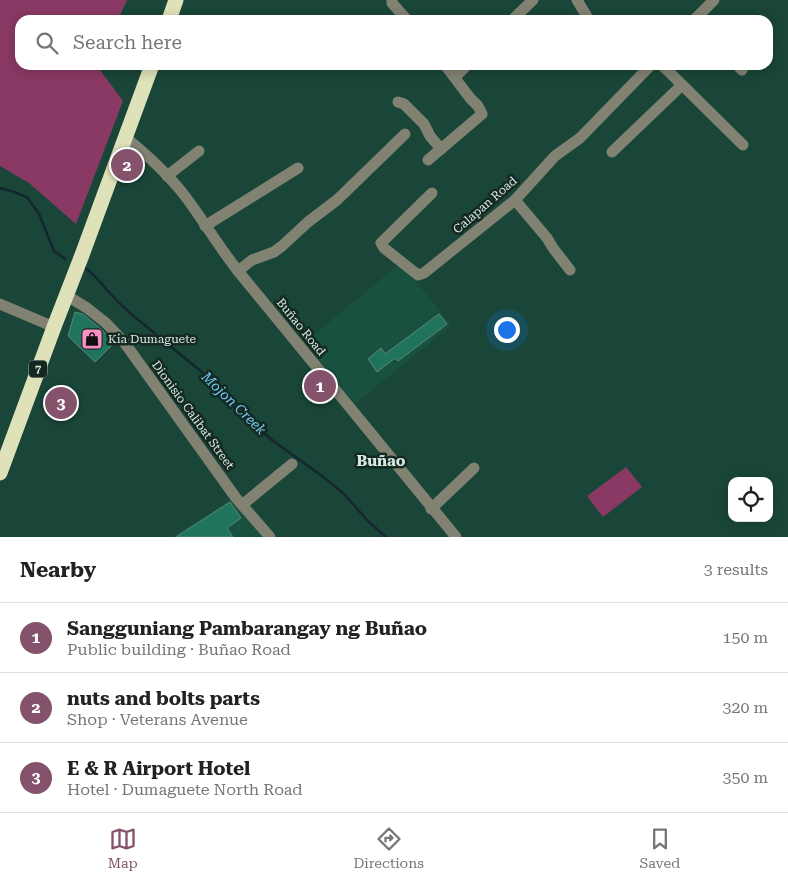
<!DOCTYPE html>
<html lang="en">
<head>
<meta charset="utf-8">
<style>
  body { margin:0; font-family:"Roboto Serif",serif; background:#f6f6f6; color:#222 }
  .controls { position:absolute; right:15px; bottom:15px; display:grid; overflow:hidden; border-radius:10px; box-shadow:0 2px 12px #0003 }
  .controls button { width:45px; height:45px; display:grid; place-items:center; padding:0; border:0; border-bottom:1px solid #e0e0e0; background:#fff; color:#222; font:25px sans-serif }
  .you { position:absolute; left:506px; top:329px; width:18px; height:18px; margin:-12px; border:4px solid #fff; border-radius:50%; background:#1a73e8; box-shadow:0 0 0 8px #1a73e833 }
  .badge { display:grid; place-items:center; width:32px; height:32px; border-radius:50%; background:#84536b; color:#fff; font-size:16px; font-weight:700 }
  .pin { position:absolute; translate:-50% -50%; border:2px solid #fff; box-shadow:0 1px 5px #0006 }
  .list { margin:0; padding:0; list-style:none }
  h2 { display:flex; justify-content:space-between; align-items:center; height:65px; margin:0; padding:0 20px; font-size:21px }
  h2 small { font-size:16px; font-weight:400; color:#767676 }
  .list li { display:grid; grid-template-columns:32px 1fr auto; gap:15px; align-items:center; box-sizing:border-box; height:70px; padding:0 20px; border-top:1px solid #e0e0e0 }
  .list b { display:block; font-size:19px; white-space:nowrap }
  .list p { margin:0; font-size:16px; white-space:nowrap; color:#767676 }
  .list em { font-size:16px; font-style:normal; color:#767676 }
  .icon { flex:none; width:28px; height:28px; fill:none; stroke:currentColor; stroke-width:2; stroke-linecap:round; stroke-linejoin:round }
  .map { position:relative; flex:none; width:788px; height:537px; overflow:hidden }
  .search { position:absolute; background:#fff; box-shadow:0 2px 12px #0003; left:15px; right:15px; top:15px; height:55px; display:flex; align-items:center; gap:12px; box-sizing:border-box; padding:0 18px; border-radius:15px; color:#767676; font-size:19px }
  .sheet { height:275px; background:#fff }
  nav { display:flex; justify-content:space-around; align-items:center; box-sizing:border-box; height:70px; border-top:1px solid #e0e0e0; background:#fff; font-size:14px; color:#767676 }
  nav a { display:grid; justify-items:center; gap:2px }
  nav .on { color:#84536b }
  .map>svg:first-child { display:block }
  .built { fill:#195140 }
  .green { fill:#8a3964 }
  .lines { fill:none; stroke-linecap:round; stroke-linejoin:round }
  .stream { stroke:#14262f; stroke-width:2.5 }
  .building { fill:#21745c; stroke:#5b8777 }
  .minor { stroke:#818271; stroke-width:11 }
  .highway { stroke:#dfe1b8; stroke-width:15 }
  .labels { text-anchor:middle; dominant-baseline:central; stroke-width:5; stroke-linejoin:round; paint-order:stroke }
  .shield { fill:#152821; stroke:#9bb1a9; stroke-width:1 }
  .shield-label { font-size:11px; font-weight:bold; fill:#d5ece3 }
  .street-label { font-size:12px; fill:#d5ece3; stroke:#152821 }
  .poi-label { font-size:12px; fill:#d5ece3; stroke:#152821; text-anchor:start }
  .water-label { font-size:14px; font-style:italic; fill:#72cdf7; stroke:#152821 }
  .quarter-label { font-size:15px; font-weight:bold; fill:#d5ece3; stroke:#152821 }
</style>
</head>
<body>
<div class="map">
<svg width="788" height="537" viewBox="0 0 788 537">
  <rect width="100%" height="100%" fill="#194638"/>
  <g class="built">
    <path d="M401,263L451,325L355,404L305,342Z"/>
    <path d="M230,500L262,537H172Z"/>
  </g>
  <g class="green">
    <path d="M0,0H127L118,20H20V65H98L97,66L123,101L76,224L29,183L0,166Z"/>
    <path d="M626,467L642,487L603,517L587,496Z"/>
  </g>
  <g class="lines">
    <g class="stream">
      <path d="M0,188L11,191L27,197L39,214L54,251L65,259"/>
      <path d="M84,267C94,274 100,281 107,290C114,298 122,306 130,313L226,392L262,431L272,440L322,476L343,493L368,521L386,537"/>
    </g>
  </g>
  <g class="building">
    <path d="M75,312L83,314L101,329L114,343L95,362L68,336Z"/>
    <path d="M439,314L447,324L398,361L395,358L377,372L368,359L381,348L385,354Z"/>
    <path d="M321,384L328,393L320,400L312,391Z"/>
    <path d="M230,502L241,518L227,528L233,537H176Z"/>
  </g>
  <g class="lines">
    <g class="minor">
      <path d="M392,0V3L407,20"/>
      <path d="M577,0L589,20"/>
      <path d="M512,20L533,0"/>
      <path d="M694,20L714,0"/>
      <path d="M662,65L743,145"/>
      <path d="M737,65L742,70"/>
      <path d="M455,77L467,65"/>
      <path d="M398,102L404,104L424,124L430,136L441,149"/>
      <path d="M125,137C146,154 168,174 185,196C203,220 219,247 238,271L456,537"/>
      <path d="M612,152L682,85"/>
      <path d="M428,160L482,114L478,106L470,98L445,65"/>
      <path d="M167,176L199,151"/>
      <path d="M432,193L381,243L384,248L418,275L424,273L515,200L555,156L580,138L651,65"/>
      <path d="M515,200L547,238L553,248L570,270"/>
      <path d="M205,226L298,168"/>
      <path d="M238,271L252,260L274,252L282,246L308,222L337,200L405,134"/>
      <path d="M66,295L87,308L106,323L124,342L236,498L270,537"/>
      <path d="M0,304L54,327"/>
      <path d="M242,505L292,464"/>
      <path d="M431,509L474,468"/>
    </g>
    <g class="highway">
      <path d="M169,20L176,0"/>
      <path d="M0,473L54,327L82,255L152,65"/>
    </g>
  </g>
  <defs>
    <g id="shop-square" transform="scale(1.125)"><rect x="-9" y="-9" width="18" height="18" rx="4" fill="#fb8fc5" stroke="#152821"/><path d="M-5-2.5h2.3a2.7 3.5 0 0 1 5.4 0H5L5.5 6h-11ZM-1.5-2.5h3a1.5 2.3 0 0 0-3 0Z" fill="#111"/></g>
  </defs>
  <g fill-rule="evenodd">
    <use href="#shop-square" x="92" y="339"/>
  </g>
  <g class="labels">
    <rect class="shield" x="29" y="360.5" width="18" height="17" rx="4"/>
    <g class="shield-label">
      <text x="38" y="369">7</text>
    </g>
    <g class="street-label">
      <text transform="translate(485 205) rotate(-41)">Calapan Road</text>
      <text transform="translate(301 327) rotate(51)">Buñao Road</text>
      <text transform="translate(193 415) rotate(54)">Dionisio Calibat Street</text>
    </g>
    <g class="poi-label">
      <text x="108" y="339">Kia Dumaguete</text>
    </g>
    <g class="water-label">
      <text transform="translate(234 403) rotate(44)">Mojon Creek</text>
    </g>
    <g class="quarter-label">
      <text x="381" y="461">Buñao</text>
    </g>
  </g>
</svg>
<div class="controls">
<button><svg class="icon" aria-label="locate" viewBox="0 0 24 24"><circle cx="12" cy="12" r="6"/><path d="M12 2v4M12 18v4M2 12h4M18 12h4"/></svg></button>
</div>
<div class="you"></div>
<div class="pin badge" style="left:320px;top:386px">1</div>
<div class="pin badge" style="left:127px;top:165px">2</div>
<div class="pin badge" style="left:61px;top:403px">3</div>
<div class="search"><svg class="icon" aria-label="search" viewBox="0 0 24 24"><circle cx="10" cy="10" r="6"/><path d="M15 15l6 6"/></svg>Search here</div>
</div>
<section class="sheet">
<h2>Nearby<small>3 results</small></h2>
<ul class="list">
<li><span class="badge">1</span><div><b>Sangguniang Pambarangay ng Buñao</b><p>Public building · Buñao Road</p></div><em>150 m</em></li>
<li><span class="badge">2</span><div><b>nuts and bolts parts</b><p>Shop · Veterans Avenue</p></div><em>320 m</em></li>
<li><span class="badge">3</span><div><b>E &amp; R Airport Hotel</b><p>Hotel · Dumaguete North Road</p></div><em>350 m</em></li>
</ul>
</section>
<nav>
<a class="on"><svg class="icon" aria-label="map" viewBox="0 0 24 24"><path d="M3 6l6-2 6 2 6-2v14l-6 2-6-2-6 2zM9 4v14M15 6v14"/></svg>Map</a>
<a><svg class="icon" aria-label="directions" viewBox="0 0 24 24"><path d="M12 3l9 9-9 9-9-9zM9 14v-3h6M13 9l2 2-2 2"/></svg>Directions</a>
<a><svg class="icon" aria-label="saved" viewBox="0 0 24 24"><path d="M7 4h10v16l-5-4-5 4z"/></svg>Saved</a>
</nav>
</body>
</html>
